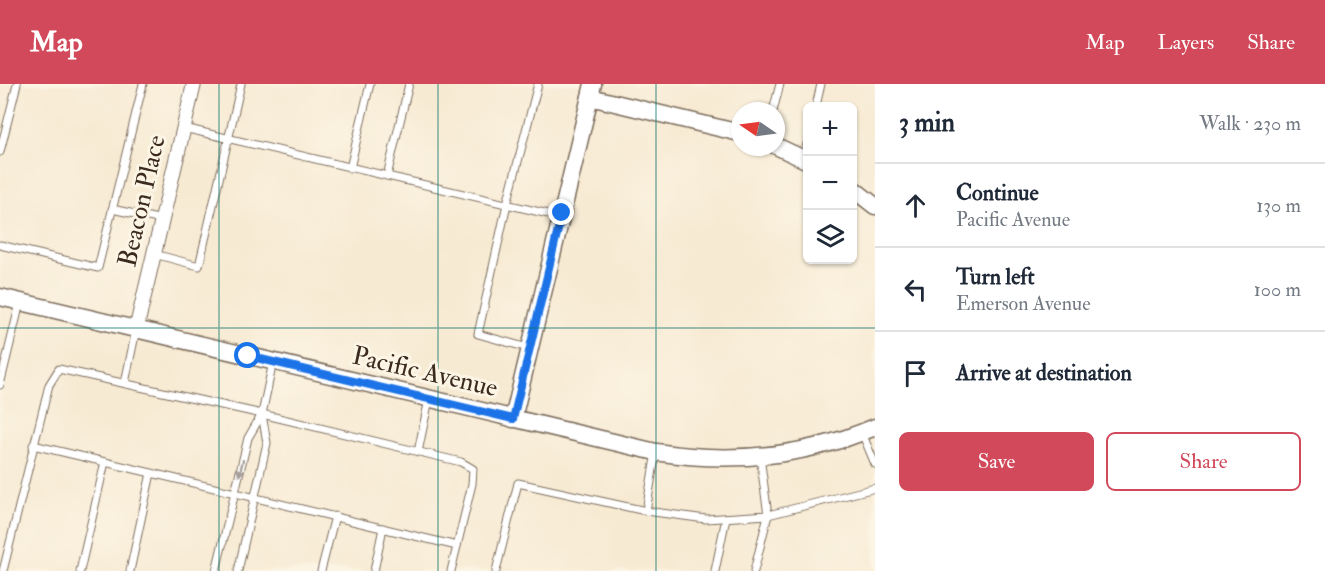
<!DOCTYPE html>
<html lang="en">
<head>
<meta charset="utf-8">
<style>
  body { margin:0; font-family:"IM FELL Double Pica",serif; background:#f6f6f7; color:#1f2937 }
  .controls { position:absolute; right:18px; top:18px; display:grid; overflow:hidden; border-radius:9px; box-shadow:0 2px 4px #0004 }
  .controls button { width:54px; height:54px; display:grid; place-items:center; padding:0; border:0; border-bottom:2px solid #e0e1e3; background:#fff; color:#1f2937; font:30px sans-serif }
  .compass { position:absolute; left:731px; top:18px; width:54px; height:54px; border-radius:50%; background:#fff; box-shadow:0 2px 4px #0004; rotate:283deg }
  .stop { position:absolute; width:18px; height:18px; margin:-14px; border:4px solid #1a73e8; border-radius:50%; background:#fff }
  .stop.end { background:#1a73e8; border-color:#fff; box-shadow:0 2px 6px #0008 }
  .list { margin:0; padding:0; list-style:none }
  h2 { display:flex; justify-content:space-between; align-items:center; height:78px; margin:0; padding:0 24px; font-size:26px }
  h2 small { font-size:20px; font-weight:400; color:#747a83 }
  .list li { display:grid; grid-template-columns:39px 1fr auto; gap:18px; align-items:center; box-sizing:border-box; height:84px; padding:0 24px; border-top:2px solid #e0e1e3 }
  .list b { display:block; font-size:22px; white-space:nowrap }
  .list p { margin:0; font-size:20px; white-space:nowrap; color:#747a83 }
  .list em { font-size:20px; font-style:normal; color:#747a83 }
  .actions { display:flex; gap:12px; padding:18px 24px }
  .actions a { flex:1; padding:14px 0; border:2px solid #d1495b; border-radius:9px; text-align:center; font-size:21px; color:#d1495b }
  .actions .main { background:#d1495b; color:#fff }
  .icon { flex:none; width:33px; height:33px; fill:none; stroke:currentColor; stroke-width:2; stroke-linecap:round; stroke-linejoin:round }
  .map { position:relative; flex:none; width:875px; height:487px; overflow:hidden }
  header { display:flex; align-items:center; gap:36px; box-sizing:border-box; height:84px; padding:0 30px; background:#d1495b; color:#fff }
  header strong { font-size:28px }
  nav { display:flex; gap:33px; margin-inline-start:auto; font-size:21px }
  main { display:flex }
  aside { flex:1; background:#fff }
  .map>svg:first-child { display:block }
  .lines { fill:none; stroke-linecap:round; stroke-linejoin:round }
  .service-casing { stroke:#7d6d5d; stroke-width:9 }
  .minor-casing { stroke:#7d6d5d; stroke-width:16 }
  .tertiary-casing { stroke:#7d6d5d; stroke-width:19 }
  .service { stroke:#fff; stroke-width:7 }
  .minor { stroke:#fff; stroke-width:14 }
  .tertiary { stroke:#fff; stroke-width:16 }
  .oneway { fill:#a79f9a }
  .route { stroke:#1a73e8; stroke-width:8 }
  .grid { fill:none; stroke:#0f766e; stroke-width:1.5; stroke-opacity:0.55 }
  .labels { text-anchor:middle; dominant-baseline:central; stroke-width:6; stroke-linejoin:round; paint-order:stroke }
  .street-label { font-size:26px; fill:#3b2a1e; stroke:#fcf5e5 }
</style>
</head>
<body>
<header>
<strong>Map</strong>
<nav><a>Map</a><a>Layers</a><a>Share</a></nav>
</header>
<main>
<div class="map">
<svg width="875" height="487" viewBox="0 0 875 487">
  <rect width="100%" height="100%" fill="#fcf5e5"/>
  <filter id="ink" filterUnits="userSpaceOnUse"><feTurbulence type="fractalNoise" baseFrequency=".0167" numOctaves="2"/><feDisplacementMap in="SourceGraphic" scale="12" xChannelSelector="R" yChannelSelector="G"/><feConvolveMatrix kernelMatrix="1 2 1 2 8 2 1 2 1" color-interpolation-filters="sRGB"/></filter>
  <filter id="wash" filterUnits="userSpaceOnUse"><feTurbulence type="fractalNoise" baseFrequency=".008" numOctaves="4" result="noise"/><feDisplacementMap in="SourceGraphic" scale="24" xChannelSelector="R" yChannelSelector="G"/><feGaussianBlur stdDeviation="1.35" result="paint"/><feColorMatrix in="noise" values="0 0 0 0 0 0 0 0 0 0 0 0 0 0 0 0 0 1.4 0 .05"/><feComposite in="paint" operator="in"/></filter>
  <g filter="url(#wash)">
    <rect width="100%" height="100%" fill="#f7ead3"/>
  </g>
  <g filter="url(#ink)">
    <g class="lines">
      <g class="service-casing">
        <g id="service">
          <path d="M816,22L821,0"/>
          <path d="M773,27L780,0"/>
          <path d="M184,44L561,133"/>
          <path d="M0,68L17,0"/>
          <path d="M803,74L808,57"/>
          <path d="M350,84L370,0"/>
          <path d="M387,92L409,0"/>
          <path d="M112,125L162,136"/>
          <path d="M0,161L98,184L143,0"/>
          <path d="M154,170L199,182L241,0"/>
          <path d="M528,264L478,250L507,120L538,0"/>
          <path d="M125,299L136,246"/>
          <path d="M0,301L20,219"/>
          <path d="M862,349L875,380"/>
          <path d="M33,361L105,378L80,487"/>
          <path d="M418,368L429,315"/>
          <path d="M105,378L457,462"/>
          <path d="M646,427L706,435L768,431L760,373"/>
          <path d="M3,487L49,301L59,285L262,330L461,378L473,385L472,400L451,487"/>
          <path d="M130,487L151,389"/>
          <path d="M216,487L248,354L262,330L273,278"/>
          <path d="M238,487L267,359L262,330"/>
          <path d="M321,487L335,432"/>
          <path d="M374,487L383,444"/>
          <path d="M496,487L518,399L646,427L656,368"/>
          <path d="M715,487L726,434"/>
          <path d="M754,487L768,431L875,404"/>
        </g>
      </g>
      <g class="minor-casing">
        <path id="minor" d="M136,246L194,0"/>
      </g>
      <g class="tertiary-casing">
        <g id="tertiary">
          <path d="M590,13L740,49"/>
          <path d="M776,62L808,77"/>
          <path d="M852,104L875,122"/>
          <path d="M0,213L656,368C732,380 805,373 875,343"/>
          <path d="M513,335L593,0"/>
        </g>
      </g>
      <use href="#service" class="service"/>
      <use href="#minor" class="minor"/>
      <use href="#tertiary" class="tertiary"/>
    </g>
    <defs><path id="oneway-solid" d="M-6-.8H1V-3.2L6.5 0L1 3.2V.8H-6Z" transform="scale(1.5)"/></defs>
    <use class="oneway" href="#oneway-solid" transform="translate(241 384) rotate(104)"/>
  </g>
  <g class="lines" filter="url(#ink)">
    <path class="route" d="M248,272L513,335L562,129"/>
  </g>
  <path class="grid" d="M219,0V487M438,0V487M656,0V487M0,244H875"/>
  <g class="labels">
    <g class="street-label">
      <text transform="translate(142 117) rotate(-77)">Beacon Place</text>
      <text transform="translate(425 288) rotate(13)">Pacific Avenue</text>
    </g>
  </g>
</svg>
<div class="controls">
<button>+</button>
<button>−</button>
<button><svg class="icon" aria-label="layers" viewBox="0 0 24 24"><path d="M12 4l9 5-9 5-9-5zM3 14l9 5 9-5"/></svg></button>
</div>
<svg class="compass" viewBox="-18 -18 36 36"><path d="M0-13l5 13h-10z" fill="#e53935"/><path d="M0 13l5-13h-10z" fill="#747a83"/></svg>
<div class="stop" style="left:248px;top:272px"></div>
<div class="stop end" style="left:562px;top:129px"></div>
</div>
<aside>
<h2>3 min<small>Walk · 230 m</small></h2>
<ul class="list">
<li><svg class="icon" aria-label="ahead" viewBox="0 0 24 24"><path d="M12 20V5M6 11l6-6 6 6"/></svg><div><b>Continue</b><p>Pacific Avenue</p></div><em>130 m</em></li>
<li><svg class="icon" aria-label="left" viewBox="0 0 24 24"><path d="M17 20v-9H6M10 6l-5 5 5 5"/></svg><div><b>Turn left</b><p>Emerson Avenue</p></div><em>100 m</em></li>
<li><svg class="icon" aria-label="arrive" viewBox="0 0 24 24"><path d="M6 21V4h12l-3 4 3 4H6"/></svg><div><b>Arrive at destination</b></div></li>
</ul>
<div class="actions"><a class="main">Save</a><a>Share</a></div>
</aside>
</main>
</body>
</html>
